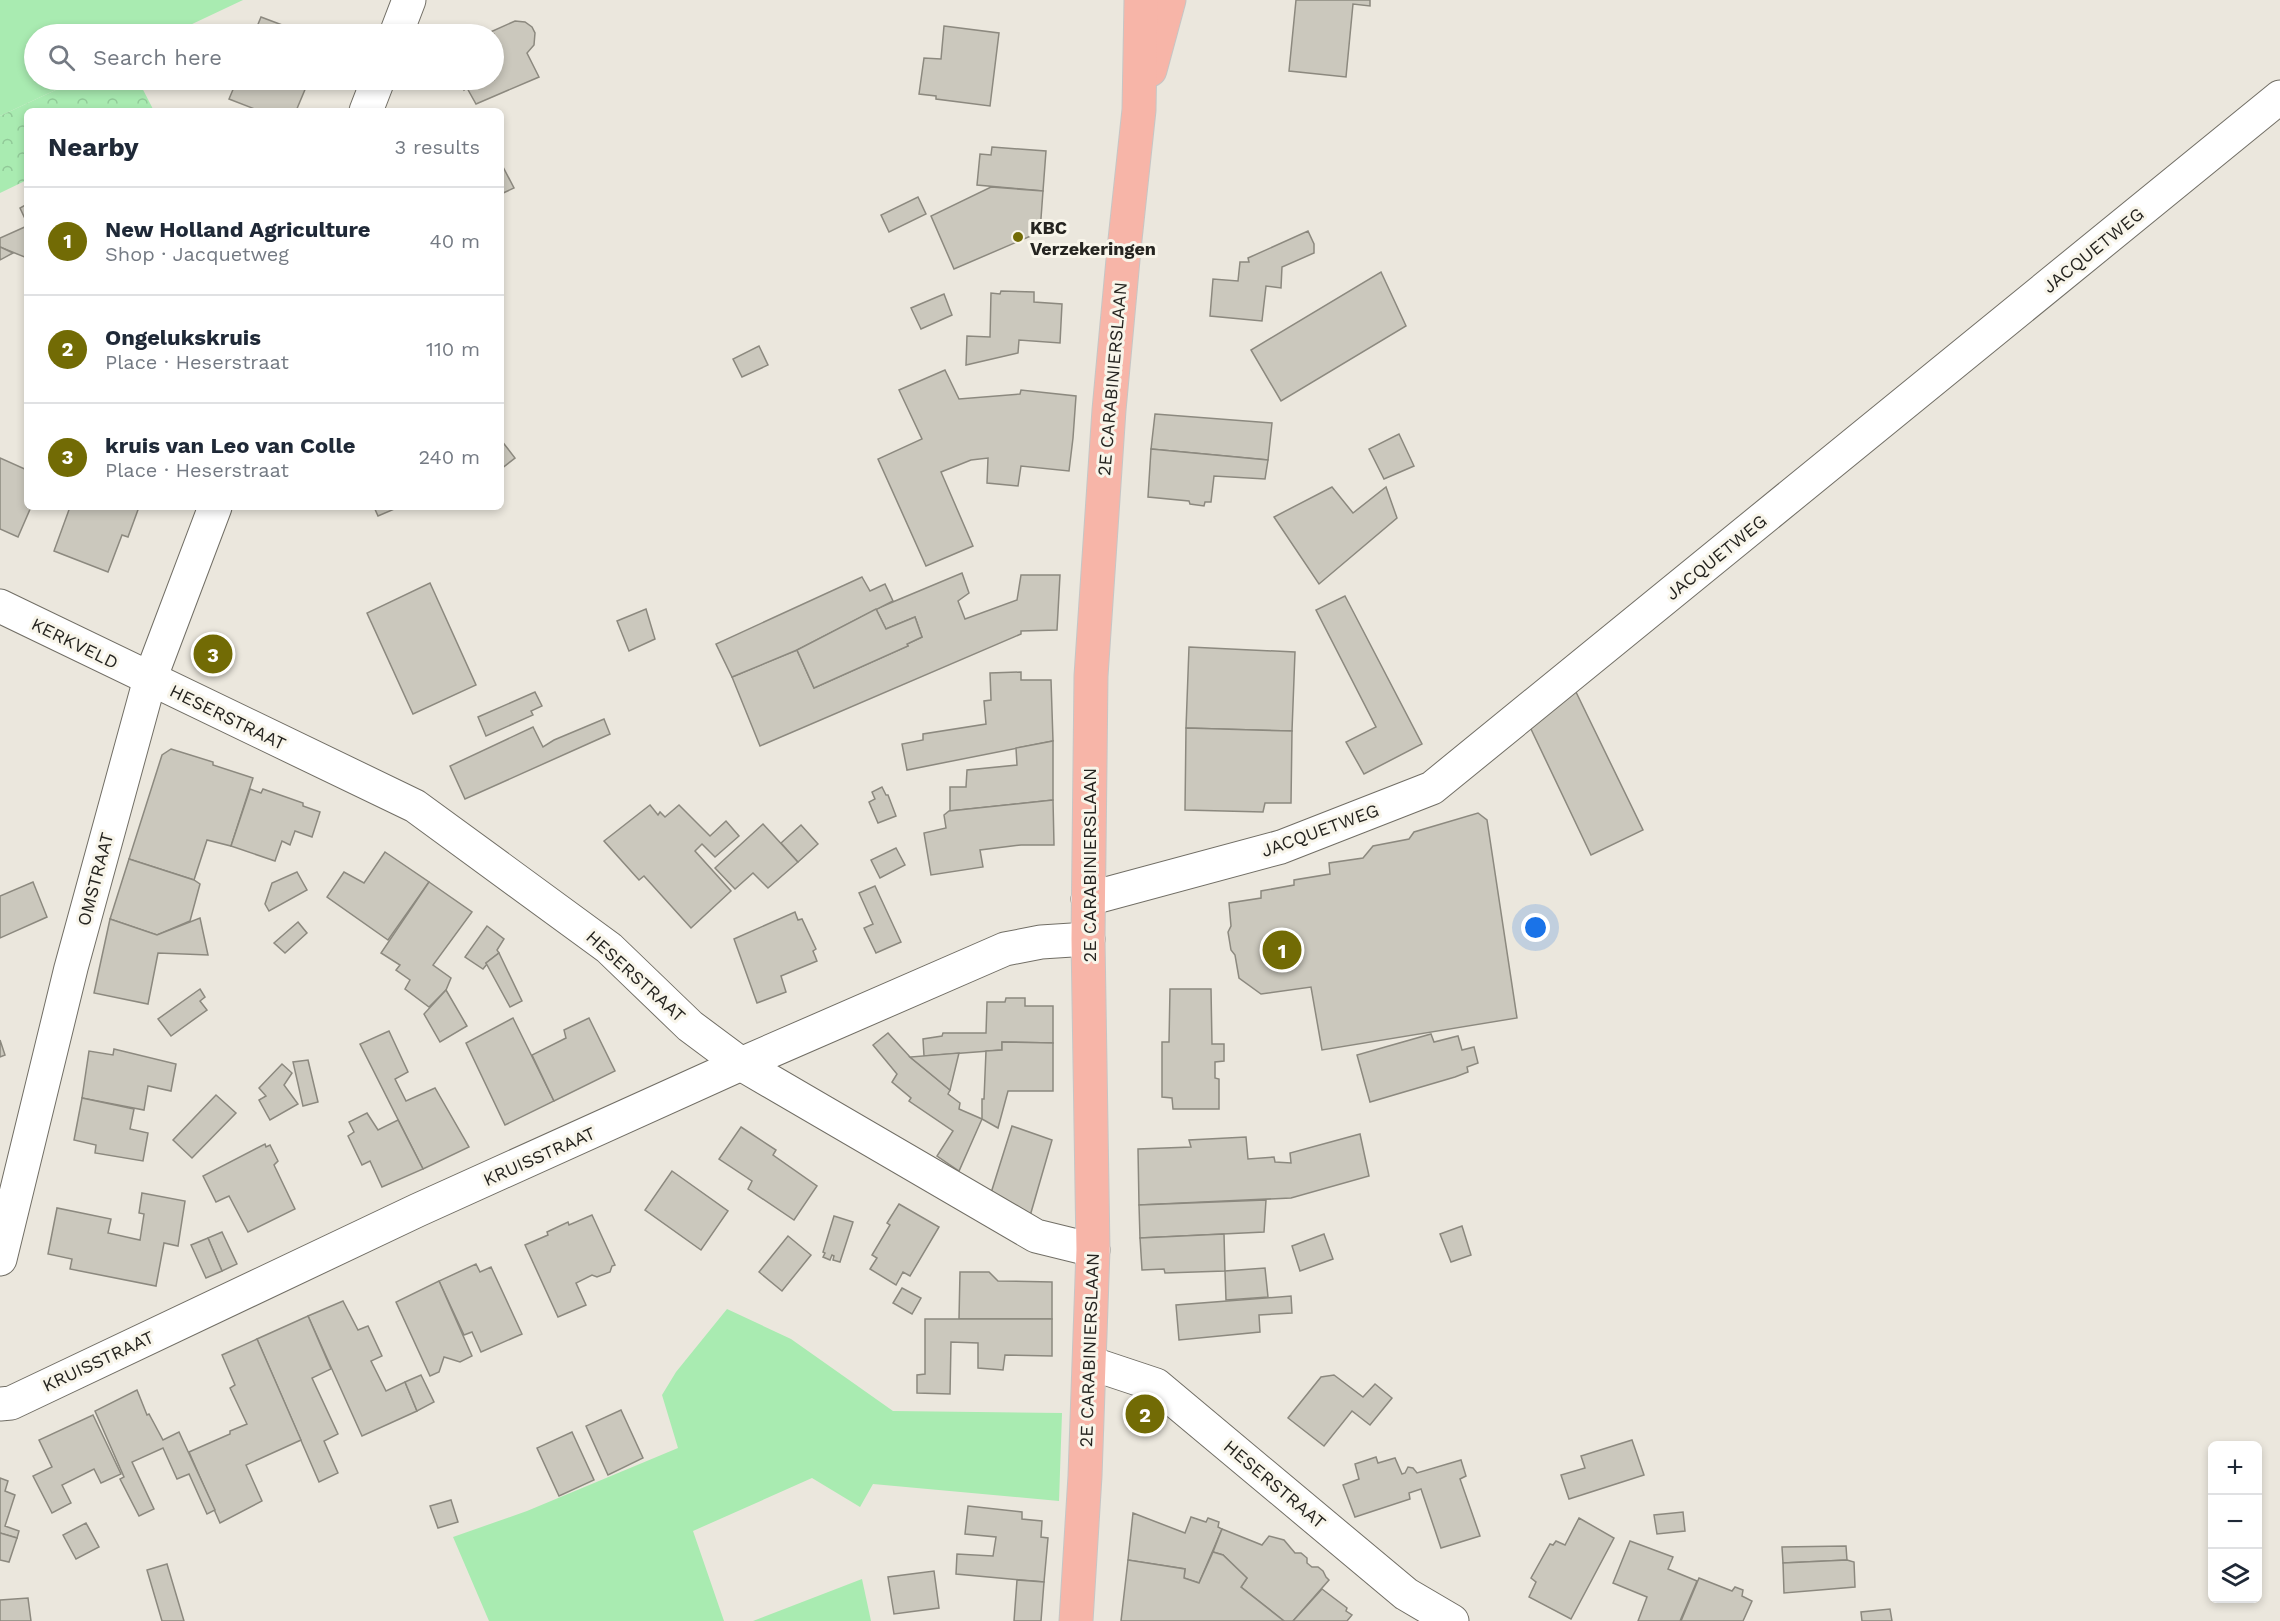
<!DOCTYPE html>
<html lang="en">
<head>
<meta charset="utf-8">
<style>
  body { margin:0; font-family:"Work Sans",sans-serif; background:#f6f6f7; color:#1f2937 }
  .controls { position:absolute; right:18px; bottom:18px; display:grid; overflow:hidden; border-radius:9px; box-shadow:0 3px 9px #0003 }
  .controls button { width:54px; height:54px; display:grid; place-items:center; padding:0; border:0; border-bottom:2px solid #e0e1e3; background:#fff; color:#1f2937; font:30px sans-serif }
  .you { position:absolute; left:1536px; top:928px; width:21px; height:21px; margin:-15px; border:4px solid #fff; border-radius:50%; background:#1a73e8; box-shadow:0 0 0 9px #1a73e833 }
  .badge { display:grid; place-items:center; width:39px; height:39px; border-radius:50%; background:#726b05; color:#fff; font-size:20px; font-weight:700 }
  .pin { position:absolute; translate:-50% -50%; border:3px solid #fff; box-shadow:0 2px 6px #0006 }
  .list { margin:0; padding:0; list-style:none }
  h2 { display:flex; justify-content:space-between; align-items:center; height:78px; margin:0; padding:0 24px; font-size:26px }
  h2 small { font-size:20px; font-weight:400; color:#747a83 }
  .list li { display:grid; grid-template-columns:39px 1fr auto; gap:18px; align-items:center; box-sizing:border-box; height:108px; padding:0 24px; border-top:2px solid #e0e1e3 }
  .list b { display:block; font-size:22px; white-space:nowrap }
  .list p { margin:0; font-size:20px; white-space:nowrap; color:#747a83 }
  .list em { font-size:20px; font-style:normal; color:#747a83 }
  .icon { flex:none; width:33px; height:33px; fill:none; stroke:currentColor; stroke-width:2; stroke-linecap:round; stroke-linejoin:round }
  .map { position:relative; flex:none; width:2280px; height:1621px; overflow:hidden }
  .search { position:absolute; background:#fff; box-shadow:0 3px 9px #0003; left:24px; top:24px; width:480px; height:66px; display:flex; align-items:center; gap:15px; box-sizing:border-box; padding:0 21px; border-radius:33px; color:#747a83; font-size:22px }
  .panel { position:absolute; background:#fff; box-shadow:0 3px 9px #0003; left:24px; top:108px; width:480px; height:402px; border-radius:9px }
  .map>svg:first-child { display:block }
  .green { fill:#a9ebb1 }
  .forest { fill:url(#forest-crowns) }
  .building { fill:#cbc8bd; stroke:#8c897f; stroke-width:1.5 }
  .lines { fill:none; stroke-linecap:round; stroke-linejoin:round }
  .minor-casing { stroke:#716e65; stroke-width:35 }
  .primary-casing { stroke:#c6c6c5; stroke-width:35 }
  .minor { stroke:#fff; stroke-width:33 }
  .primary { stroke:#f7b5a8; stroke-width:33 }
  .poi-dot { fill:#726b05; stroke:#f8f5ea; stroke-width:2 }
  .labels { text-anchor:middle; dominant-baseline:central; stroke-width:6; stroke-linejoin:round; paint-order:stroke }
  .poi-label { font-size:18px; font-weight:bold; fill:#252420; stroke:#f8f5ea; text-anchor:start }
  .street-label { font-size:18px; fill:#252420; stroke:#f8f5ea }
</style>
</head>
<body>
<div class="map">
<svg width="2280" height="1621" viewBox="0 0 2280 1621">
  <defs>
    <pattern id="forest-crowns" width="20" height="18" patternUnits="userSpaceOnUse" patternTransform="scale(1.5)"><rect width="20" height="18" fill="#a9ebb1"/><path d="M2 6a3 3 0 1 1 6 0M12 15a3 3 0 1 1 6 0" fill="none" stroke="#91c998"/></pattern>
  </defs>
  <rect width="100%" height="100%" fill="#ebe7dd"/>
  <g class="green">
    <path d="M0,0H243L171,34H34V80H77L0,116Z"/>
    <path d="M727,1309L791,1339L893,1411L1062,1413L1059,1501L873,1484L860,1507L812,1478L693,1531L724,1621H489L453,1537L527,1511L678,1448L662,1395L676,1372Z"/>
    <path d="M862,1579L871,1621H753Z"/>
  </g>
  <path class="forest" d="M77,80H138L154,111H27V180L0,193V116Z"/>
  <g class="building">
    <path d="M1296,0H1370V6L1353,4L1346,77L1289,71Z"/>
    <path d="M261,17L306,34H254Z"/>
    <path d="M515,21L525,22L532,27L535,33L534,45L527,53L539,77L476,104L467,88L464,90L460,80H494V34H486Z"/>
    <path d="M944,26L999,33L990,106L936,99V96L919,94L924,58L941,59Z"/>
    <path d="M237,80H309L296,111H260L229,99Z"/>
    <path d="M992,147L1046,151L1043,191L977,185L980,154L991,155Z"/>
    <path d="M501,163L514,188L501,194Z"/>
    <path d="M991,187L1043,191L1040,232L954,269L931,216Z"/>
    <path d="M918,197L926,214L889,232L881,215Z"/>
    <path d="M27,204V223L20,208Z"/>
    <path d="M27,226V258L0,247V238Z"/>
    <path d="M1308,231L1314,244V253L1282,267L1281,288L1266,286L1262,321L1210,316L1213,279L1238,281L1240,262H1249L1248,258Z"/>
    <path d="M0,247L13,253L0,260Z"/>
    <path d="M1381,272L1406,326L1281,401L1251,350Z"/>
    <path d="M1001,291L1034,292V302L1062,304L1060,343L1019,340L1018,353L966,365L967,336L990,337L991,293L1000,294Z"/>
    <path d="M944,294L952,315L921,329L911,308Z"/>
    <path d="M759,346L768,365L742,377L733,359Z"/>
    <path d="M945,370L959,399L1020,394L1021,390L1076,396L1073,438L1069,471L1021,466L1018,486L987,483L988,458L971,460L941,472L973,546L926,566L878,459L922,439L899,390Z"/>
    <path d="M1155,414L1272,423L1268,460L1151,449Z"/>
    <path d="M1399,434L1414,466L1384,479L1369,449Z"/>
    <path d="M501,440L515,458L501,469Z"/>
    <path d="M1151,449L1268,460L1265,479L1214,476L1211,502H1205L1204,506L1190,504L1189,501L1148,497Z"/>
    <path d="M0,458L27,470V507H31L18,537L0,529Z"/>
    <path d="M1332,487L1353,513L1386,487L1397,518L1319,584L1274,517Z"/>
    <path d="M70,507H139L128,537L122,535L108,572L54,551Z"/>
    <path d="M374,507H399L378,516Z"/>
    <path d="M962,573L969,593L958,601L965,619L1017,600L1021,575H1060L1057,630L1021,631V634L760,746L732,677L797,650L814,688L908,646L907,644L922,637L915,617L886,629L876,609Z"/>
    <path d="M862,577L870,591L885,584L893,601L797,650L732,677L716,644Z"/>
    <path d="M430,583L476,685L413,714L367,613Z"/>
    <path d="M1345,596L1422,744L1364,774L1346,742L1376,727L1316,610Z"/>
    <path d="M646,609L655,639L629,651L617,621Z"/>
    <path d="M876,609L886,629L915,617L922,637L907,644L908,646L814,688L797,650Z"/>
    <path d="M1189,647L1295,652L1292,731L1186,728Z"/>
    <path d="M1021,672V680H1051L1053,741L907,770L902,744L923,740V734L986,724L984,701L991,700L990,673Z"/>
    <path d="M1575,690L1643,830L1591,855L1530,727Z"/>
    <path d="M535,692L542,706L531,711L533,715L486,736L478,717Z"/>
    <path d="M604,719L610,734L465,799L450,766L533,727L543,747L554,740Z"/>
    <path d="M1186,728L1292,731L1291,803H1265L1263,812L1185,810Z"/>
    <path d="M1053,741V800L950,811V787H966L967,770L1017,765L1016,748Z"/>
    <path d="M171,749L213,762V765L253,778L231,846L207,840L194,880L129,859L162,755Z"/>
    <path d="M882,787L886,795H888L896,816L878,823L869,802L875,799L872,792Z"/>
    <path d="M250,789L261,793L263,789L303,803V806L320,812L312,837L295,831L290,845L282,841L275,861L231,846Z"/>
    <path d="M1053,800L1054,845H1021L980,850L983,867L931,875L924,833L946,828L944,815L949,811Z"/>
    <path d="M650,805L658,815L660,812L665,817L679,805L710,836L726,821L739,836L715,857L702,844L695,851L731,891L691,928L644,876L639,880L604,841Z"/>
    <path d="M1478,813L1487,820L1517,1018L1322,1050L1311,987L1261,994L1239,978L1235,955L1231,950L1228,932L1231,926L1229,903L1261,898V891L1294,885V880L1330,874L1329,863L1363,858L1373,846L1409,839L1414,832Z"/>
    <path d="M763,824L798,862L768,888L753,873L735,889L715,868Z"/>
    <path d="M801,825L818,844L798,862L781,843Z"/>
    <path d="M896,848L905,865L880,878L871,860Z"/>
    <path d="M385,852L429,882L388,940L327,897L344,872L364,883Z"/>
    <path d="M129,859L194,880L200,884L190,921L157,935L110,919Z"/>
    <path d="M297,872L307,890L269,911L265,904L272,883Z"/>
    <path d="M33,882L47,917L0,938V896Z"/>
    <path d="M429,882L472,912L433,965L451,978L446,990L429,1007L405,989L410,980L396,970L400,965L381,953Z"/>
    <path d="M875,886L901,942L876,953L864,928L873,924L859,893Z"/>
    <path d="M795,912L798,920L802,919L816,949L813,951L817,961L781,976L786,992L757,1003L734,939Z"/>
    <path d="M200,918L208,955L158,953L148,1004L94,993L110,919L157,935Z"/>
    <path d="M298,922L307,933L285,953L274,943Z"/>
    <path d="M487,926L504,939L497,950L499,953L486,963L487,964L483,969L465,957Z"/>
    <path d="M499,953L522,1001L510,1007L486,963Z"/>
    <path d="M200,989L205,997L200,1001L207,1010L171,1036L158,1019Z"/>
    <path d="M1170,989H1211L1212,1044H1224V1061L1215,1062V1078L1219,1079V1109H1173L1172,1098L1162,1097V1042H1169Z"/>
    <path d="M446,990L467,1026L440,1042L424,1014Z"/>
    <path d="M1006,998H1025V1006H1053V1043L1002,1042V1050L924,1056L923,1039L942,1036L943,1033H986L987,1002H1005Z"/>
    <path d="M513,1018L554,1101L505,1125L466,1043Z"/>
    <path d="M589,1018L615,1071L554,1101L532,1055L566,1038L564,1030Z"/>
    <path d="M389,1031L408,1072L395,1079L406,1101L435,1088L469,1147L423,1169L360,1044Z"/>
    <path d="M888,1033L910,1057L950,1090L948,1094L960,1103L959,1109L982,1119L959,1171L937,1156L953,1131L909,1101L911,1098L892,1082L897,1074L873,1045Z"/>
    <path d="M1431,1034L1434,1042L1458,1036L1462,1050L1474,1047L1478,1063L1467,1067L1468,1072L1455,1077L1370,1102L1357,1055Z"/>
    <path d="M0,1040L5,1055L0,1057Z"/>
    <path d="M1002,1042L1053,1043V1091H1008L998,1128L982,1119V1099H984L986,1051L1002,1050Z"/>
    <path d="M114,1049L176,1064L171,1091L148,1086L144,1110L82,1098L89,1051L113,1055Z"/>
    <path d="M959,1053L950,1090L910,1057Z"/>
    <path d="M308,1060L318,1102L303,1106L293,1062Z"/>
    <path d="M282,1064L292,1073L284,1085L298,1104L270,1120L259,1100L266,1096L259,1088Z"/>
    <path d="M216,1095L236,1113L192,1158L173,1140Z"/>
    <path d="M82,1098L134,1109L130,1129L148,1133L143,1161L95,1153L96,1145L74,1140Z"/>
    <path d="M367,1113L378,1130L398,1120L423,1169L382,1187L370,1161L362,1165L348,1136L354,1132L349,1122Z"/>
    <path d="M1012,1126L1052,1140L1030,1216L991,1193Z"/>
    <path d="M741,1127L776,1150L773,1155L817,1186L794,1220L748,1189L752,1181L719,1159Z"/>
    <path d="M1360,1134L1369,1176L1291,1198L1139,1205L1138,1149L1191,1147L1189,1140L1246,1137L1248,1159L1274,1157L1275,1162L1291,1163L1290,1153Z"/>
    <path d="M265,1144L266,1147L270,1145L278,1161L274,1165L295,1209L248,1232L229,1196L216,1202L203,1176Z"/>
    <path d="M672,1171L728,1211L701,1250L645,1210Z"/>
    <path d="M142,1193L185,1201L178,1246L164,1243L156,1286L70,1269L72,1259L48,1254L57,1208L111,1219L108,1233L140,1240L144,1214L139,1213Z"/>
    <path d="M1266,1200L1264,1232L1140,1238L1139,1205Z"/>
    <path d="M899,1204L939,1227L910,1276L903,1272L896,1285L870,1269L877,1258L872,1255L890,1225L887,1223Z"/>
    <path d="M592,1215L615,1265L612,1266L610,1272L597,1277L592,1275L576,1283L586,1305L558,1317L525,1245L548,1235L547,1232L568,1222L569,1225Z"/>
    <path d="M834,1216L853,1222L840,1262L833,1260L834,1256L832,1255L830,1260L823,1257L825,1253L823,1252Z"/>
    <path d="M1462,1226L1471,1255L1451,1262L1440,1234Z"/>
    <path d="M222,1232L237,1264L222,1271L208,1238Z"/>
    <path d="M1224,1234L1225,1271L1165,1273L1164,1269L1142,1270L1140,1238Z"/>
    <path d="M1324,1234L1333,1259L1300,1271L1292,1246Z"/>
    <path d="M788,1236L811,1255L782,1291L759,1272Z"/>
    <path d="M208,1238L222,1271L206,1278L191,1245Z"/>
    <path d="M476,1264L480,1272L491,1267L522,1334L481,1352L472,1332L464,1335L439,1281Z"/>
    <path d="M1265,1268L1268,1297L1226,1300L1225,1271Z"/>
    <path d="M960,1272H989L998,1281L1052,1282V1319H959Z"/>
    <path d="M439,1281L472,1356L460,1362L444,1357L439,1372L430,1376L396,1302Z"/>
    <path d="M902,1288L921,1298L912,1314L893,1303Z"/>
    <path d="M1291,1296L1292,1313L1259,1315L1260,1332L1179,1340L1176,1305Z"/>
    <path d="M343,1301L358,1330L368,1326L382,1356L371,1361L386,1391L405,1382L417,1411L362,1436L308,1316Z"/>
    <path d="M308,1316L331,1369L312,1378L338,1434L324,1441L338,1473L319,1482L257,1339Z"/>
    <path d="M925,1319H1052V1356L1005,1355L1003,1370L978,1368V1343L951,1342L950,1394L917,1393V1375L925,1374Z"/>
    <path d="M257,1339L301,1440L246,1465L262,1501L220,1523L189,1452L230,1434V1431L247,1424L230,1388L235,1385L222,1355Z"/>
    <path d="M421,1375L434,1402L417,1411L405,1382Z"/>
    <path d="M1334,1375L1363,1397L1375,1384L1392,1398L1370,1425L1352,1411L1324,1446L1288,1418L1321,1377Z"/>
    <path d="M137,1390L147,1415L149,1414L163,1440L179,1432L215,1510L207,1514L189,1474L177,1479L163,1448L132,1462L154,1509L139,1516L120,1479L124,1477L95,1411Z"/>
    <path d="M621,1410L643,1458L608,1475L586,1426Z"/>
    <path d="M93,1415L121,1474L101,1483L94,1469L62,1485L71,1503L52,1513L33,1476L52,1467L39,1440Z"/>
    <path d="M572,1432L594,1480L559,1496L537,1448Z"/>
    <path d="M1632,1440L1644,1475L1569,1499L1561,1475L1585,1468L1581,1456Z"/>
    <path d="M1376,1457L1378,1463L1395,1458L1402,1474L1405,1473L1408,1467L1413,1468L1417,1473L1461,1460L1466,1476L1460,1479L1480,1536L1441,1548L1421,1489L1409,1493L1410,1499L1355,1517L1343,1485L1359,1479L1355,1464Z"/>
    <path d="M0,1478L8,1481L5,1491L15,1495L5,1526L19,1531L17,1538L0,1533Z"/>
    <path d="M451,1500L458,1522L438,1528L430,1506Z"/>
    <path d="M968,1506L1022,1512V1519L1042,1521L1041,1537L1048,1538L1044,1582L956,1574L957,1554L993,1556L996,1537L965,1534Z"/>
    <path d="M1683,1512L1685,1531L1657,1534L1654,1515Z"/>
    <path d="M1133,1513L1185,1533L1191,1517L1206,1522L1208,1518L1219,1522L1218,1527L1222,1529L1199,1583L1184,1578L1185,1569L1128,1560Z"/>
    <path d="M1579,1518L1614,1538L1571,1619L1529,1597L1536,1582L1531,1578L1550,1544L1553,1545L1556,1541L1565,1545Z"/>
    <path d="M86,1523L99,1547L76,1559L63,1535Z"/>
    <path d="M1222,1529L1262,1545L1269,1536L1284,1540L1295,1553H1301L1307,1558V1563L1312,1567H1318L1323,1571L1326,1577L1329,1580L1293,1621H1284L1241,1587L1247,1578L1223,1555L1213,1552Z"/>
    <path d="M0,1533L17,1538L9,1562L0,1560Z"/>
    <path d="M1630,1541L1673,1557L1668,1569L1697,1581L1680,1621H1638L1647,1597L1613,1583Z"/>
    <path d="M1846,1546L1847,1560L1783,1563L1782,1547Z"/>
    <path d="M1213,1552L1223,1555L1247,1578L1241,1587L1284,1621H1121L1128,1560L1185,1569L1184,1578L1199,1583Z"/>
    <path d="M1847,1560L1854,1562L1855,1587L1784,1593L1783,1563Z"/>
    <path d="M167,1564L184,1621H162L147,1570Z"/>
    <path d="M934,1571L939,1608L894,1614L888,1577Z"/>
    <path d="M1699,1578L1732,1591L1735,1587L1743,1590L1742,1596L1752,1601L1743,1621H1681Z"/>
    <path d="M1017,1580L1044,1582L1041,1621H1014Z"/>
    <path d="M1322,1589L1347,1608L1346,1611L1352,1615L1347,1621H1293Z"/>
    <path d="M28,1598L31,1621H0V1600Z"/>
    <path d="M1890,1609L1892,1621H1862L1861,1612Z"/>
  </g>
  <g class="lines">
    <g class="minor-casing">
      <g id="minor">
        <path d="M396,34L409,0"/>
        <path d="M366,111L378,80"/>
        <path d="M0,606L415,806L609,948L690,1026L741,1064L1036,1236L1093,1250"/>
        <path d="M1088,899L1281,847L1432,788L2280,97"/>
        <path d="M0,1259L71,968L150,679L215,507"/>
        <path d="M1090,1363L1156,1385L1406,1594L1452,1621"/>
        <path d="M0,1404L11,1403L418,1210L741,1064L1005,949L1041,942L1088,939"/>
      </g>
    </g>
    <g class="primary-casing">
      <g id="primary">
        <path d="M1150,70L1169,0"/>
        <path d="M1076,1621L1085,1476L1093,1250L1088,939L1091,676L1109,410L1124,249L1139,110L1141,0"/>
      </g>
    </g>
    <use href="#minor" class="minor"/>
    <use href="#primary" class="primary"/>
  </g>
  <circle class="poi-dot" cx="1018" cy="237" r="6"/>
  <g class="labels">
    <g class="poi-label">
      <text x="1030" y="227">KBC<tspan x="1030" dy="21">Verzekeringen</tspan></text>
    </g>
    <g class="street-label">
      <text transform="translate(2093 250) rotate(-39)">JACQUETWEG</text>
      <text transform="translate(1112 379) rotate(-85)">2E CARABINIERSLAAN</text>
      <text transform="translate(1716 557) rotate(-39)">JACQUETWEG</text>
      <text transform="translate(75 643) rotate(26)">KERKVELD</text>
      <text transform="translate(228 717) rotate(26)">HESERSTRAAT</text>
      <text transform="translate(1320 830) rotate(-20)">JACQUETWEG</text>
      <text transform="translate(1089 865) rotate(-90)">2E CARABINIERSLAAN</text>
      <text transform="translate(95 879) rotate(-75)">OMSTRAAT</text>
      <text transform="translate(636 976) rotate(42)">HESERSTRAAT</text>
      <text transform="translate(539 1156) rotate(-24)">KRUISSTRAAT</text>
      <text transform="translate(1089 1350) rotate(-88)">2E CARABINIERSLAAN</text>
      <text transform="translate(98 1361) rotate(-25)">KRUISSTRAAT</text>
      <text transform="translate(1275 1484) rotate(40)">HESERSTRAAT</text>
    </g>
  </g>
</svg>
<div class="controls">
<button>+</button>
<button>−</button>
<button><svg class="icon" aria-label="layers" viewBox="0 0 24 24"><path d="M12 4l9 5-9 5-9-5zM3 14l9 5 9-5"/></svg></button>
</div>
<div class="you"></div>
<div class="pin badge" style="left:1282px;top:950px">1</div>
<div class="pin badge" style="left:1145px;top:1414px">2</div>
<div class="pin badge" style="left:213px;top:654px">3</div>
<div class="search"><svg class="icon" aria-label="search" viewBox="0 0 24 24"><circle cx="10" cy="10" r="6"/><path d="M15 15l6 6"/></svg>Search here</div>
<section class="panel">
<h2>Nearby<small>3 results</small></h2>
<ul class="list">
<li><span class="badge">1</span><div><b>New Holland Agriculture</b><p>Shop · Jacquetweg</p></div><em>40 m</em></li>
<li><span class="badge">2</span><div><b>Ongelukskruis</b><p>Place · Heserstraat</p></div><em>110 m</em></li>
<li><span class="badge">3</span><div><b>kruis van Leo van Colle</b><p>Place · Heserstraat</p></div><em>240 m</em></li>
</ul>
</section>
</div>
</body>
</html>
